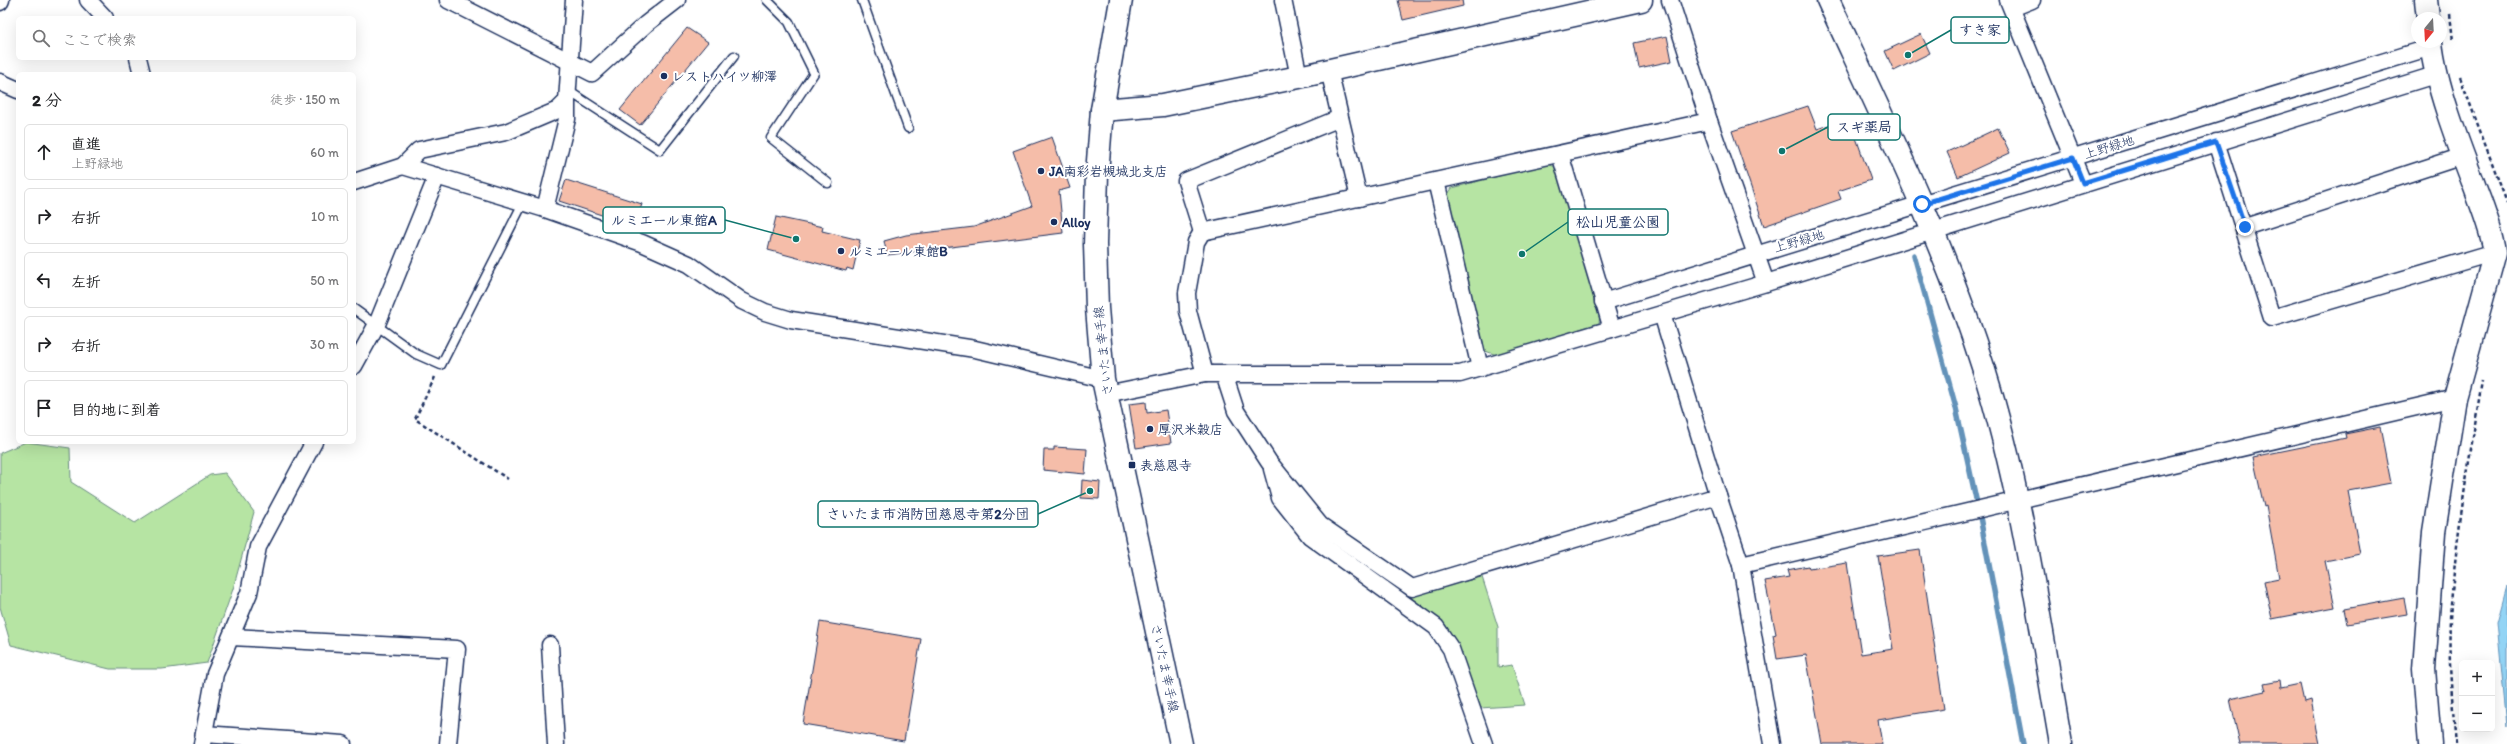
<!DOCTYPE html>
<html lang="ja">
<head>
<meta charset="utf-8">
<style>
  body { margin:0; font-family:Itim,"Klee One",sans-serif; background:#f6f6f6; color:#202124 }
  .controls { position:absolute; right:12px; bottom:12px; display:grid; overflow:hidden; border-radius:6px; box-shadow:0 4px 16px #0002 }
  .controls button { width:36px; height:36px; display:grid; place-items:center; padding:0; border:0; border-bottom:1px solid #e0e0e0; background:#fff; color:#202124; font:20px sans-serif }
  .compass { position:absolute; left:2411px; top:12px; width:36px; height:36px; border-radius:50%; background:#fff; box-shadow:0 4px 16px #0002; rotate:198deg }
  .stop { position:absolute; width:12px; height:12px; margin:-9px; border:3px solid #1a73e8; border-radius:50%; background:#fff }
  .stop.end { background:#1a73e8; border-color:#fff; box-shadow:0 1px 4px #0008 }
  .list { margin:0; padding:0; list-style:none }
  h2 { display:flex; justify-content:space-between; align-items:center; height:52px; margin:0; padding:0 16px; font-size:17px }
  h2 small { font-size:13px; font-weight:400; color:#757577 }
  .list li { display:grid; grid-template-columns:26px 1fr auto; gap:12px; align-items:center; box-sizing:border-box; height:56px; margin:0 8px 8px; padding:0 8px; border:1px solid #e0e0e0; border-radius:6px }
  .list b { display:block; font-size:15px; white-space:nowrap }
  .list p { margin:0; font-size:13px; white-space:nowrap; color:#757577 }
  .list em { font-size:13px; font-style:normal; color:#757577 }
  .icon { flex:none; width:22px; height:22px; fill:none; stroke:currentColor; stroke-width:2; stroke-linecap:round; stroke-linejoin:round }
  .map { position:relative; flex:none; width:2507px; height:744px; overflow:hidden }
  .search { position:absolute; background:#fff; box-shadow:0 4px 16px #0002; left:16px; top:16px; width:340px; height:44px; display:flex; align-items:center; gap:10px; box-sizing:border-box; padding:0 14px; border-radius:6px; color:#757577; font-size:15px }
  .panel { position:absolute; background:#fff; box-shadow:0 4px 16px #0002; left:16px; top:72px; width:340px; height:372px; border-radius:6px }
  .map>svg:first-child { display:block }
  .green { fill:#b6e4a3; stroke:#688a80 }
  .water { fill:#93d4f5; stroke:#6392b9 }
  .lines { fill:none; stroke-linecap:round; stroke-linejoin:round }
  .stream { stroke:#6392b9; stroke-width:5.5 }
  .building { fill:#f5bda9; stroke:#1b2f5e }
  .lane-casing { stroke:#1b2f5e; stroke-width:11 }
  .street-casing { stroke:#1b2f5e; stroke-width:19 }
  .secondary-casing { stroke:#1b2f5e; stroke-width:25 }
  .primary-casing { stroke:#1b2f5e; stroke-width:25 }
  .path { stroke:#1b2f5e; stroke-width:2.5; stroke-dasharray:4 3; stroke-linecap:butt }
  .lane { stroke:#fff; stroke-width:8 }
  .street { stroke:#fff; stroke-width:16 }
  .secondary { stroke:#fff; stroke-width:22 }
  .primary { stroke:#fff; stroke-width:22 }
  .route { stroke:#1a73e8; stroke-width:5 }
  .poi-dot { fill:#1b2f5e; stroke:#fff; stroke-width:1.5 }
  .labels { text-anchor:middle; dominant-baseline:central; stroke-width:4; stroke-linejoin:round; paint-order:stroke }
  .poi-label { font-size:13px; font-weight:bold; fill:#1b2f5e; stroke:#fff; text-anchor:start }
  .street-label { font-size:13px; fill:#1b2f5e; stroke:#fff }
  .leader { fill:none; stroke:#0f766e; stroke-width:1.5 }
  .callout-dot { fill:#0f766e; stroke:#fff; stroke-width:1.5 }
  .callout { fill:#fff; stroke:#0f766e; stroke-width:1.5 }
  .callout-label { font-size:14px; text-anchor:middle; font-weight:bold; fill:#1b2f5e }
</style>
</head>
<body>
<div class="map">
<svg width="2507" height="744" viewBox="0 0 2507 744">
  <rect width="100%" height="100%" fill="#fff"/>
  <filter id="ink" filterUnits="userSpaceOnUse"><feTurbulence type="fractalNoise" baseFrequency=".025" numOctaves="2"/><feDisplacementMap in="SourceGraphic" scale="8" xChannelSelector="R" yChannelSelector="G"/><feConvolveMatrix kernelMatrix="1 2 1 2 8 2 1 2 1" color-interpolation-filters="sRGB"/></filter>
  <g filter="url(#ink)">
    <g class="green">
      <path d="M1546,164L1557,167L1600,312L1599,323L1497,355L1485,351L1447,196L1452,188Z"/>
      <path d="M26,442L70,448L71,482L135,523L210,475L225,473L254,512L233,589L207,663L162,669H110L11,645L0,607V453Z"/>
      <path d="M1482,577L1498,627V667L1512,665L1525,705L1480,708L1462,656L1445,624L1408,595Z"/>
    </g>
    <path class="water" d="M2507,586V727L2497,623Z"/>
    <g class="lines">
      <path class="stream" d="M1914,255L1956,408L1980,517L2023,744"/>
    </g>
    <g class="building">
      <path d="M1398,0H1462L1463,6L1403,20Z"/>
      <path d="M687,28L708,42L640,125L620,110Z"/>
      <path d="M1921,34L1930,53L1894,71L1885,51Z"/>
      <path d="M1667,36L1672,61L1639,68L1634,43Z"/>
      <path d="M1808,106L1817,129L1849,118L1871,180L1838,191L1841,199L1764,226L1732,131Z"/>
      <path d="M1998,128L2010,153L1958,177L1947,152Z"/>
      <path d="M1052,137L1070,188L1059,191L1063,233L887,255L884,241L906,235L974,227L1032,206L1013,151Z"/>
      <path d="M566,180L642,204L635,226L559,201Z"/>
      <path d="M776,217L823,227L822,231L860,240L853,270L847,268L846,271L768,250Z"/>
      <path d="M1146,402L1147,413L1166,410L1171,443L1136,448L1129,404Z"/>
      <path d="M2380,427L2391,483L2348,491L2360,554L2325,561L2335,607L2272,619L2264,581L2279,578L2266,506L2264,507L2253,457L2346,438L2345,434Z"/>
      <path d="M1054,447L1087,449L1085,474L1043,470L1044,450H1054Z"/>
      <path d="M1082,480L1100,482L1099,499L1081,498Z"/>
      <path d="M1920,550L1944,709L1878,720L1882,744H1822L1806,655L1777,659L1773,635L1776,634L1765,581L1789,577L1787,570L1808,566L1809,569L1847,563L1861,654L1893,649L1878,556Z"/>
      <path d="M2404,598L2407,614L2347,624L2344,609Z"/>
      <path d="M820,622L921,639L904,741L803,724Z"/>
      <path d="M2280,680L2281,688L2300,684L2304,702L2310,700L2319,744H2240L2230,699L2266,691L2264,683Z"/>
    </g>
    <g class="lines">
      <g class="lane-casing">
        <g id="lane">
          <path d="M767,0L789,22L814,73L771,138L828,183"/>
          <path d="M862,0L908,128"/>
          <path d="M567,90L660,150L734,56"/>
          <path d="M354,309L416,354L441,365L523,203"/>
        </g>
      </g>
      <g class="street-casing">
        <g id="street">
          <path d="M88,0L105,18"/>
          <path d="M448,0L592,73L646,24L677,0"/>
          <path d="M1283,0L1299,77"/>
          <path d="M1670,0L1709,121L1766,283"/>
          <path d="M2008,0L2083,183"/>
          <path d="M0,2L1,0"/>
          <path d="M2012,8L2032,0"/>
          <path d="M138,58L142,74"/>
          <path d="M1329,70L1359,198"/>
          <path d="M0,82L18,90"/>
          <path d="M2216,142L2272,318L2495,252"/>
          <path d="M1560,154L1612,329"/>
          <path d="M403,166L545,209L642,243L689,264L742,301L765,312L791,320L975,349L1103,379"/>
          <path d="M1436,181L1480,368"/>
          <path d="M354,182L403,166L419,150L506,132L558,110L567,101L574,0"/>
          <path d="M545,209L567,119V101"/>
          <path d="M2245,227L2463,156"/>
          <path d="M1202,232L1186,181L1340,118"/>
          <path d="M1603,302L2431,47"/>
          <path d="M1662,314L1718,496L1741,565L1772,744"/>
          <path d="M354,366L377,324L437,176"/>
          <path d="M1205,374L1188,311L1187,293L1196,242L1202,232L1709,121"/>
          <path d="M1224,374L1236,411L1269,462L1320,525L1412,588L1718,496"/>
          <path d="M1106,394L1205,374H1460L1766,283L2438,74"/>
          <path d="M1272,469L1280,498L1310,536L1436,627L1451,649L1484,744"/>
          <path d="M1741,565L2455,398"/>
          <path d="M231,637L457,649L448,744"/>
          <path d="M550,645L556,744"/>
          <path d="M204,734L343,744"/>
          <path d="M202,744L215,674L249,593L258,547L314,442"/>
        </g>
      </g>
      <g class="secondary-casing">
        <g id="secondary">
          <path d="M1828,0C1884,121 1944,242 1984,370C2022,492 2039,619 2061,744"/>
          <path d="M2426,0L2428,18"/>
          <path d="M1102,110L1163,105L1299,77L1641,0"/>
          <path d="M2430,744L2424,669L2434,532L2455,398L2495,252C2491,227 2481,205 2473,182C2458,143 2435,83 2431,42"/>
        </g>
      </g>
      <g class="primary-casing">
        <path id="primary" d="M1121,0L1102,110L1097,174L1095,244L1097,308L1103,379L1181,744"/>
      </g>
      <g class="path">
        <path d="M2450,14L2453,41"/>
        <path d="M2460,77L2507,203"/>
        <path d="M435,377L415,419L508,479"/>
        <path d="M2456,744C2452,698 2447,651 2451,604C2457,530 2470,455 2482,381"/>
      </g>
      <use href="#lane" class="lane"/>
      <use href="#street" class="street"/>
      <use href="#secondary" class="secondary"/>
      <use href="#primary" class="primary"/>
    </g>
  </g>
  <g class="lines" filter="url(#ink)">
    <path class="route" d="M1922,204L2073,158L2083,183L2216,142L2245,227"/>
  </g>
  <g class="poi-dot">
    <circle cx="664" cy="76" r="4"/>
    <circle cx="1041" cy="171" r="4"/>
    <circle cx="1054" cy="222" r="4"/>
    <circle cx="841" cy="251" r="4"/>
    <circle cx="1150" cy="429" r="4"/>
    <rect x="1128" y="461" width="8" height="8" rx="2"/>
  </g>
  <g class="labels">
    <g class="poi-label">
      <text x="672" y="76">レストハイツ柳澤</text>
      <text x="1049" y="171">JA南彩岩槻城北支店</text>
      <text x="1062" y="222">Alloy</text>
      <text x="849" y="251">ルミエール東館B</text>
      <text x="1158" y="429">厚沢米穀店</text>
      <text x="1140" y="465">表慈恩寺</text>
    </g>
    <g class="street-label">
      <text transform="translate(2109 147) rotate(-17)">上野緑地</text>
      <text transform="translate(1799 241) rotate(-16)">上野緑地</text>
      <text transform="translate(1103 351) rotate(-96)">さいたま幸手線</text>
      <text transform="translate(1165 668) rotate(78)">さいたま幸手線</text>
    </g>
  </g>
  <path class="leader" d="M1908 55L1951 30M1782 151L1828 127M796 239L725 220M1522 254L1568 222M1090 491L1038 514"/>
  <g class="callout-dot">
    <circle cx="1908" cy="55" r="4"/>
    <circle cx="1782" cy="151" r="4"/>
    <circle cx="796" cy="239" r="4"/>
    <circle cx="1522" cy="254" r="4"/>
    <circle cx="1090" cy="491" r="4"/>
  </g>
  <g class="callout">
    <rect x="1951" y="17" width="58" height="26" rx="4"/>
    <rect x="1828" y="114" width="72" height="26" rx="4"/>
    <rect x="603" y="207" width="122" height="26" rx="4"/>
    <rect x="1568" y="209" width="100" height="26" rx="4"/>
    <rect x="818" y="501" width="220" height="26" rx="4"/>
  </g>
  <g class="callout-label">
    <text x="1980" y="35">すき家</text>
    <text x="1864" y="132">スギ薬局</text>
    <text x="664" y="225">ルミエール東館A</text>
    <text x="1618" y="227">松山児童公園</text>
    <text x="928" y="519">さいたま市消防団慈恩寺第2分団</text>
  </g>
</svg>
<div class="controls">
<button>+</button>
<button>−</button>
</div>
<svg class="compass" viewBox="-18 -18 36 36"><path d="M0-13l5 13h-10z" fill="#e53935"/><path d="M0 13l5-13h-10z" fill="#757577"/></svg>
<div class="stop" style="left:1922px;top:204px"></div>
<div class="stop end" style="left:2245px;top:227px"></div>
<div class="search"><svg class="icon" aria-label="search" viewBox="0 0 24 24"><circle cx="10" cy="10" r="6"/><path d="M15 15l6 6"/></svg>ここで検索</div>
<section class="panel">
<h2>2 分<small>徒歩 · 150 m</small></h2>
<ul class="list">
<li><svg class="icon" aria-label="ahead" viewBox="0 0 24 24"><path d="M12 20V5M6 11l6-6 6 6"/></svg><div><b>直進</b><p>上野緑地</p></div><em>60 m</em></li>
<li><svg class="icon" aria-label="right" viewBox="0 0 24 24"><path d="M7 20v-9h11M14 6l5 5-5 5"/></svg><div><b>右折</b></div><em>10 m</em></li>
<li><svg class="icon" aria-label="left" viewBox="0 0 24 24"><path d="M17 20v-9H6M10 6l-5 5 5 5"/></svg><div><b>左折</b></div><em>50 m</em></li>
<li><svg class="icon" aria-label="right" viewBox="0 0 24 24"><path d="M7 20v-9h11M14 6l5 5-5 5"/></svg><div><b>右折</b></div><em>30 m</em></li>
<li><svg class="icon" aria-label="arrive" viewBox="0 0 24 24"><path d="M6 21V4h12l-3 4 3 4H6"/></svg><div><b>目的地に到着</b></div></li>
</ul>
</section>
</div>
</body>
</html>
